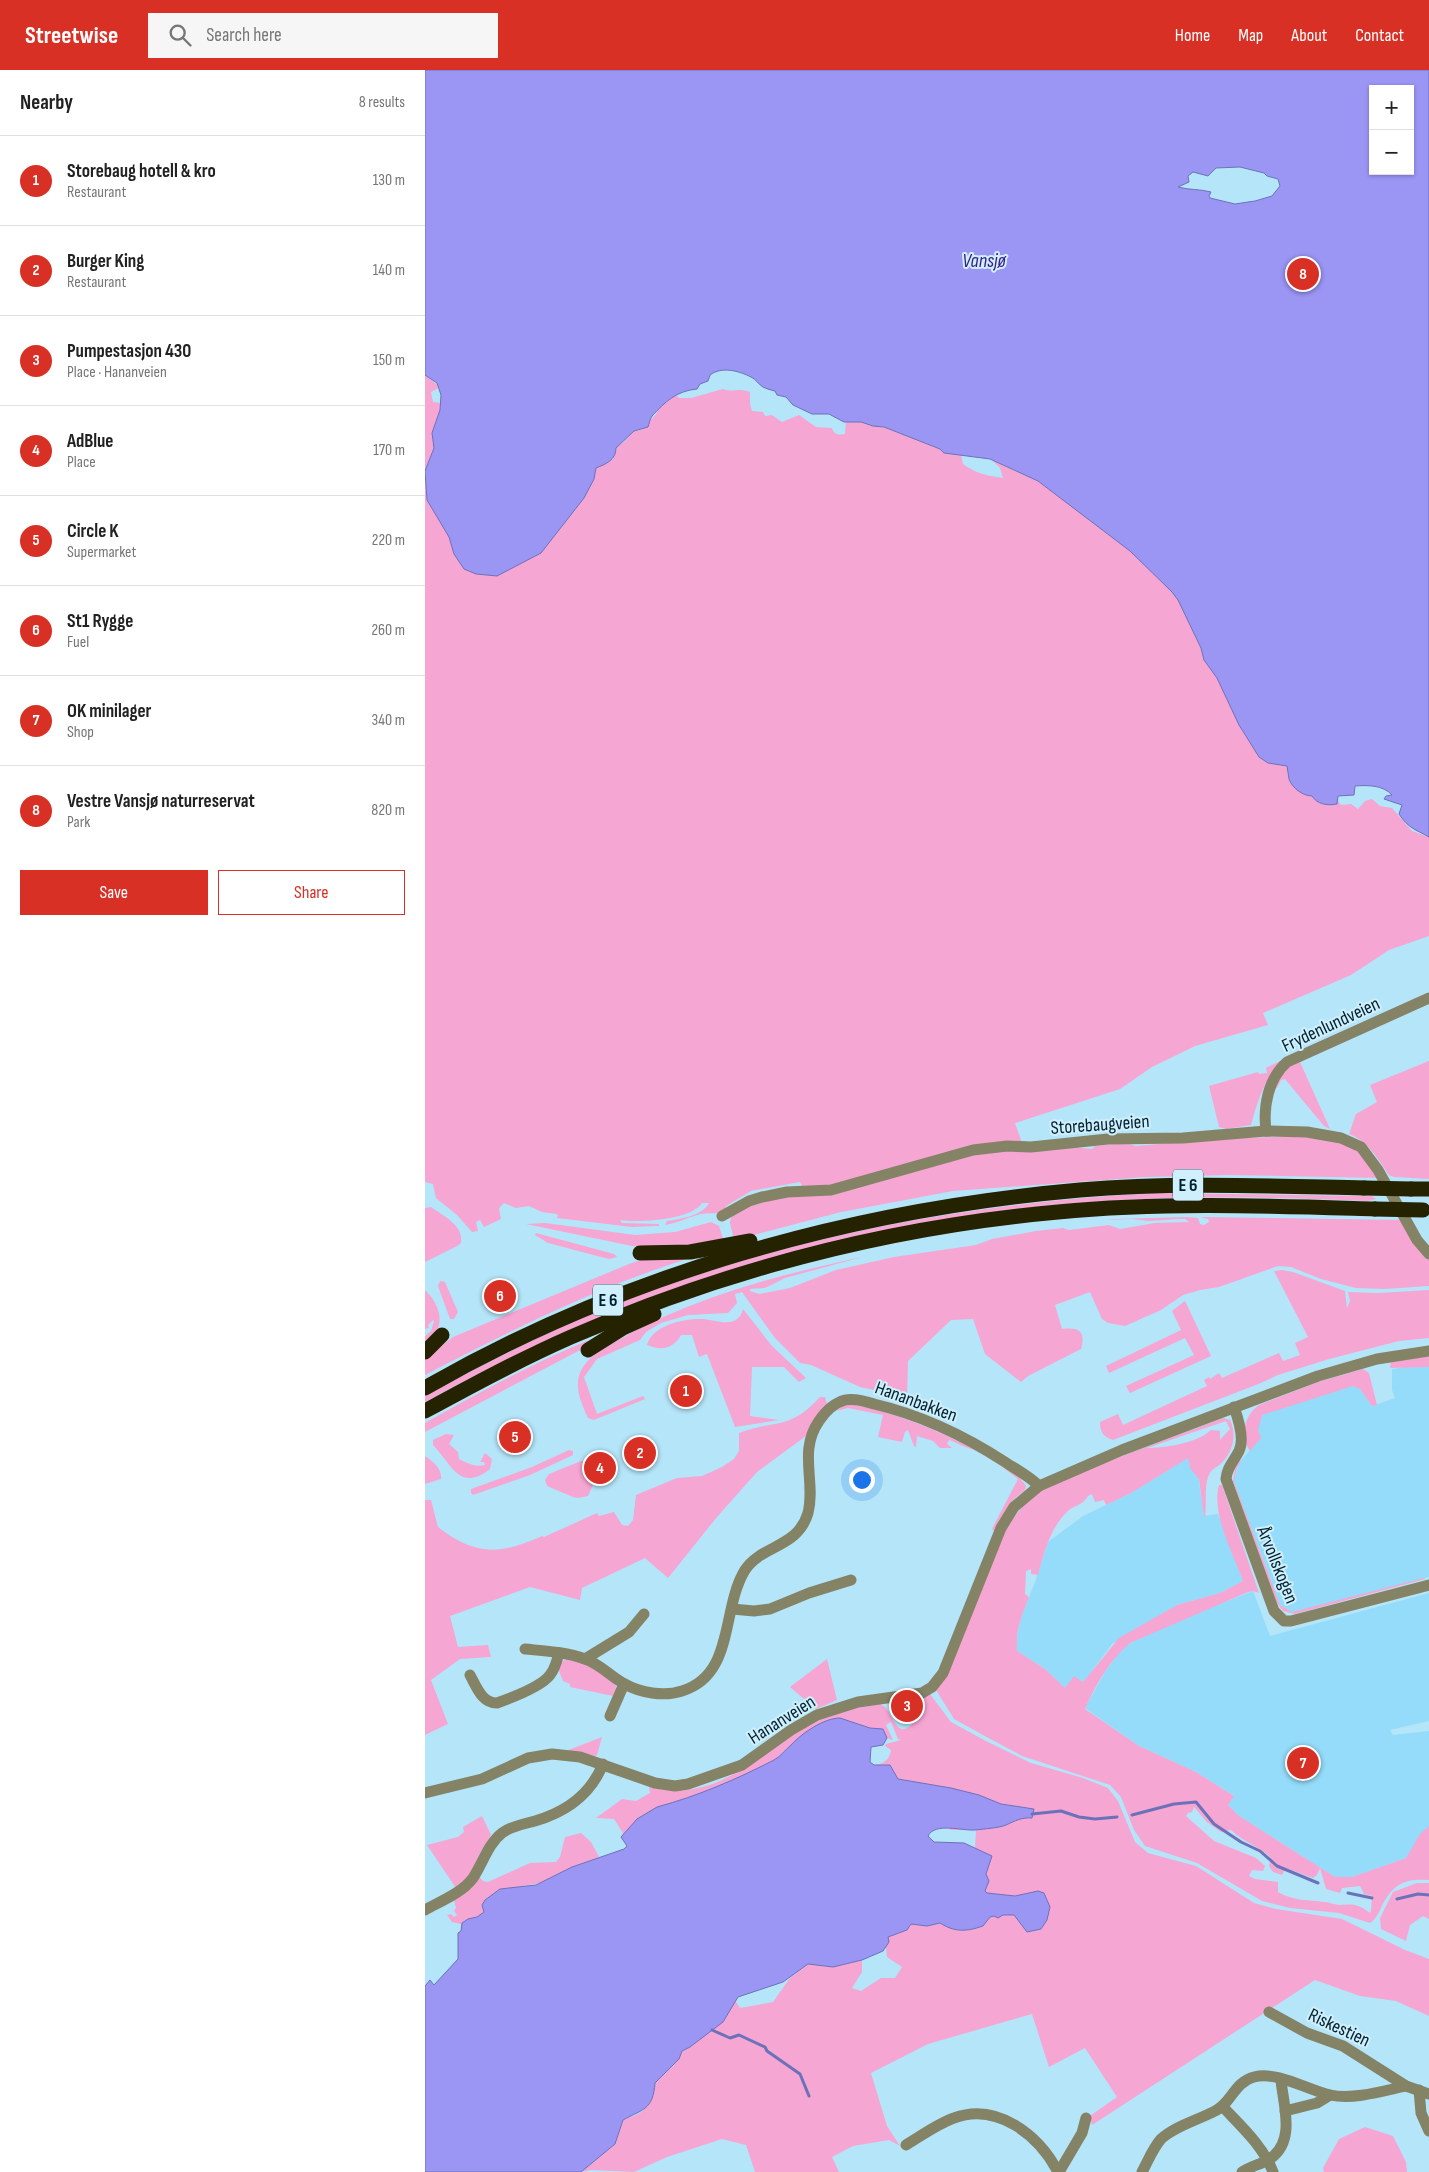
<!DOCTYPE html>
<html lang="en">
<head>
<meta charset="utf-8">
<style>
  body { margin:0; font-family:"Sofia Sans Condensed",sans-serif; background:#f6f6f6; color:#222 }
  .controls { position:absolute; right:15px; top:15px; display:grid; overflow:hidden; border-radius:0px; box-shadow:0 1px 4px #0004 }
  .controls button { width:45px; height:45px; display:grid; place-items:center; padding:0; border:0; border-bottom:1px solid #e0e0e0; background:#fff; color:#222; font:25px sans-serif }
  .you { position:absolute; left:436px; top:1409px; width:18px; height:18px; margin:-12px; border:4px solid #fff; border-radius:50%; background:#1a73e8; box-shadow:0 0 0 8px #1a73e833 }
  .badge { display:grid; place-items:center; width:32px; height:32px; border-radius:50%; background:#d93025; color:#fff; font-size:16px; font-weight:700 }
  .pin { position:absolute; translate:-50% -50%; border:2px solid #fff; box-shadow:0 1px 5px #0006 }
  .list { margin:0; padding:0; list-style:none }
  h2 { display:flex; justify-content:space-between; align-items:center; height:65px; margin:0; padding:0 20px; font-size:21px }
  h2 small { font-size:16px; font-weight:400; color:#767676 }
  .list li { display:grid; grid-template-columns:32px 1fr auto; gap:15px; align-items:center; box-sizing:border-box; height:90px; padding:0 20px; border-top:1px solid #e0e0e0 }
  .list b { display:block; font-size:19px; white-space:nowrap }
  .list p { margin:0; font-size:16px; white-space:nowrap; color:#767676 }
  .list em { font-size:16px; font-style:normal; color:#767676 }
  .actions { display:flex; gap:10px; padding:15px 20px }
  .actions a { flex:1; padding:11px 0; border:1px solid #d93025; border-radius:0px; text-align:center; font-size:18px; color:#d93025 }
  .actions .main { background:#d93025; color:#fff }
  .icon { flex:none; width:28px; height:28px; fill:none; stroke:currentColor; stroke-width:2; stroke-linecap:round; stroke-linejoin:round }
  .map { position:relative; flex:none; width:1004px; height:2102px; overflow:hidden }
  header { display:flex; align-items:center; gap:30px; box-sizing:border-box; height:70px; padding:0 25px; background:#d93025; color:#fff }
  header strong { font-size:24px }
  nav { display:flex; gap:28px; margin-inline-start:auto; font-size:18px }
  .search { width:350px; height:45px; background:#f6f6f6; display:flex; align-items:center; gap:12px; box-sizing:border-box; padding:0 18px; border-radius:0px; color:#767676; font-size:19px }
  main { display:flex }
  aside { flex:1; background:#fff }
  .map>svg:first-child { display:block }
  .built { fill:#94dcf9 }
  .green { fill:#f6a6d3; fill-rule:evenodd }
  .water { fill:#9b95f4; stroke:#6c72b9; fill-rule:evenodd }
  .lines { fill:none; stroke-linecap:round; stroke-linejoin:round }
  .stream { stroke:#6c72b9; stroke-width:3 }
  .minor { stroke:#848366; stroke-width:11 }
  .highway { stroke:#252200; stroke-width:15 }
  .highway-bridge { stroke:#252200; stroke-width:15 }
  .labels { text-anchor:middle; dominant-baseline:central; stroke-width:4; stroke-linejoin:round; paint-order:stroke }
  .shield { fill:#d0effd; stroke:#3e5f6c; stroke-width:1 }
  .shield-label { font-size:18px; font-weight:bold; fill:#00212e }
  .street-label { font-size:19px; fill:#00212e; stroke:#d0effd }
  .water-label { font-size:20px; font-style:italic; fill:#371b88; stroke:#d0effd }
</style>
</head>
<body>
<header>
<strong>Streetwise</strong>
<div class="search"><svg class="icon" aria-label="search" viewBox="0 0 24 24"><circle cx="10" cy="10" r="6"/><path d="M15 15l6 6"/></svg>Search here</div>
<nav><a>Home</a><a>Map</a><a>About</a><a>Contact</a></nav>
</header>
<main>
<aside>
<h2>Nearby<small>8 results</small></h2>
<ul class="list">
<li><span class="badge">1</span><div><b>Storebaug hotell &amp; kro</b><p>Restaurant</p></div><em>130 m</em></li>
<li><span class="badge">2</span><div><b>Burger King</b><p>Restaurant</p></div><em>140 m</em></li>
<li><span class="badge">3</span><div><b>Pumpestasjon 430</b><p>Place · Hananveien</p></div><em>150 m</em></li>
<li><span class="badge">4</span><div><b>AdBlue</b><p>Place</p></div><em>170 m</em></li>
<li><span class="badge">5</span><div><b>Circle K</b><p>Supermarket</p></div><em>220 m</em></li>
<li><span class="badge">6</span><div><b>St1 Rygge</b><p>Fuel</p></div><em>260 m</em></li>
<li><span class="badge">7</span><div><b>OK minilager</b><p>Shop</p></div><em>340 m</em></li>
<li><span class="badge">8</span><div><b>Vestre Vansjø naturreservat</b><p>Park</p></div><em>820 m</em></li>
</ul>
<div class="actions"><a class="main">Save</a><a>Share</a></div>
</aside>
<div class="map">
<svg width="1004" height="2102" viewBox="0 0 1004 2102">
  <rect width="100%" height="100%" fill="#b5e5f9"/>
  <g class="built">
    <path d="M988,1296L1004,1297V1507L868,1543L855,1535L809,1412L814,1393L835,1368L833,1360L834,1342L926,1315L935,1319L947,1336L970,1328L967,1320V1299Z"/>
    <path d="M764,1387L773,1405L779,1446L793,1444L818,1511L795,1523L752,1535L687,1574L658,1613L640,1618L620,1599L592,1581L591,1572L596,1547L610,1512L623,1472L658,1446L706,1423Z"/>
    <path d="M828,1521L845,1566L1004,1523V1651L965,1660L968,1665L1004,1661V1799L981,1788L927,1807H910L814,1746L803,1735L808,1725L771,1702L714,1676L660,1638L680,1602L695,1581L705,1573L772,1543Z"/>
  </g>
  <g class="green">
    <path d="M0,305L15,317L6,322L8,332L16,333L20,329L171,398L188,389L192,377L200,371L209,361L218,359L231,344L235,336L251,325L254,328H266L298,319C309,323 312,317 325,322V334L327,341L338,342L340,346L347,345L357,352L374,345L391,357L407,358C409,365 414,365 420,364L421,352H436L444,355L459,357L515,379L519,383L536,385L538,394C554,405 561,405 578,408L575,398L567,390L601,406L628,403L676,441L929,717V725L913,726V731L916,735L926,734L933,739L940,731L947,729L955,736L967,738L987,761L1004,767V866L964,880L926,905L838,943L843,955L770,976L727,997L695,1019L590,1053L597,1073L402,1119L377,1116L375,1112L326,1121L301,1136L300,1141C292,1145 285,1142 276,1144C263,1147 253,1153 240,1155L242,1151C255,1149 277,1146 284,1133H277C267,1150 213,1153 195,1150L197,1153L234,1154V1156H230L207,1157L132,1148L133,1145L131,1144L117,1142L104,1136L91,1138L79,1133L74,1138L76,1149L59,1157L55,1150L51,1152L53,1161L47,1162L32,1145L11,1128L8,1114L0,1112Z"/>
    <path d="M857,990C840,1009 833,1029 826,1055L801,1059L794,1057L784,1016L833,1002L834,1004L842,1003L841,998Z"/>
    <path d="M1004,991V1109L969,1107L964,1105C952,1088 944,1072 924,1064L931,1044L952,1032L945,1015Z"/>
    <path d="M875,992L905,1059L899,1056L860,1009L856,1010L852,1018L849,1016L861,998Z"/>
    <path d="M877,1066L914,1071L932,1079L954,1108L803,1105L721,1107L528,1121L416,1142L309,1170L305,1153L306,1147L326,1133L544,1084L572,1081L648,1077L667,1079L670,1076L701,1073L711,1076L791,1069Z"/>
    <path d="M730,1123L947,1126L951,1129L943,1131C847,1127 749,1125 653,1133C420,1152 205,1220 0,1332V1325C56,1296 111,1267 169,1243C347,1169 538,1133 730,1123Z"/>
    <path d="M6,1137C18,1146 39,1155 36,1173L32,1176L0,1192V1138Z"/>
    <path d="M775,1147L977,1150L990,1173L1004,1190V1216L960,1219L931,1218L896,1209L866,1197L853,1196L794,1217L775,1220L758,1225L736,1240L700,1256L683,1253L677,1249L665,1222L630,1235L637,1259C654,1257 661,1261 656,1279L603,1306L596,1312L560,1284L548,1249L526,1250L483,1291L482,1327L435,1317L386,1295L375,1293L350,1268L317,1222L310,1224L312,1233L303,1243L263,1245L236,1253L221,1262L215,1270L172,1289L159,1307L172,1344L218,1326L220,1329L169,1350L163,1348C156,1333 147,1313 158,1297C166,1285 178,1279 190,1272C264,1228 354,1205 437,1187L360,1208L340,1218L325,1219V1221L334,1224L365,1218L411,1200L469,1187L551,1175L567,1169L611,1161L638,1158L644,1160L684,1155L695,1159L730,1153L764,1152L760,1149H753L724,1151L707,1149L679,1150L690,1149L762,1147L773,1148L775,1154L779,1155L784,1152L783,1149Z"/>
    <path d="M286,1152L294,1156L299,1172L238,1178L207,1176L101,1154L120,1153L210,1165L250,1162Z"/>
    <path d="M111,1163L189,1184L192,1187L184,1189L123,1173L110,1165Z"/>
    <path d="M268,1187C174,1216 87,1260 0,1305V1289L28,1267L204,1194L216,1190Z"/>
    <path d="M857,1200L868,1202L920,1221L922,1238L925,1231L923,1222L954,1223L1004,1220V1268L974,1271L904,1289L853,1305L836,1313L688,1370C678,1367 675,1362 675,1352L693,1344L698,1355L782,1316L779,1310L784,1307L785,1309L794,1303L797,1308L854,1283L858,1291L875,1285L870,1273L883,1267L849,1201Z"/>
    <path d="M15,1211L20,1212L33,1242L29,1249H25L13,1216Z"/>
    <path d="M0,1220C11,1230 20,1249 11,1262C8,1267 4,1271 0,1275V1266L6,1261L9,1251L8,1250L3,1255L4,1258L0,1259Z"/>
    <path d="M760,1231L786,1286L705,1323L701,1316L769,1285L760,1268L684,1303L681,1296L756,1260L747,1241Z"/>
    <path d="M318,1239L347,1276L381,1308L374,1312L359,1297H327L325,1346L354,1350L310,1357L282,1284L274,1287L267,1265H256C248,1279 236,1281 222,1275C227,1255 260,1248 278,1249C291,1250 313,1260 318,1239Z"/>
    <path d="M164,1270L157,1279L0,1362V1353C53,1323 108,1293 164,1270Z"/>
    <path d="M1004,1286V1297L965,1298L966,1292Z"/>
    <path d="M938,1299L944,1303L952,1335L947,1336L935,1319L928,1316L837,1345L833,1360L836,1368L825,1381C814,1366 820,1344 834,1335L893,1312Z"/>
    <path d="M395,1327H400L402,1334L381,1366L332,1402L292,1447L243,1508L220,1488L157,1518L155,1530L105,1517L25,1546L33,1577L63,1575L66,1587L35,1589L6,1610L23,1654L0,1665V1430H6L13,1457C50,1486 75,1485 117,1466L119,1467L172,1443L174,1446L189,1442L197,1455L203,1456L208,1450L211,1425L252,1408L277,1406L297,1397L309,1389L314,1381V1363C351,1349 364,1361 395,1327Z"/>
    <path d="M422,1333C467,1342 510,1358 550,1380C540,1378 533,1373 524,1370L522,1374L527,1378H515L508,1371L492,1366L491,1377L489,1376L483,1360L480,1362L477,1372L453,1367L458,1345L423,1338L411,1341Z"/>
    <path d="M798,1348L805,1350C813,1366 807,1385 793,1396C787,1400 786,1400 783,1407C779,1419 782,1434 780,1446L779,1447L774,1409L765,1398L763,1388L706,1423L681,1435L679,1430L670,1432L667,1424L663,1426C656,1437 650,1434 642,1442C625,1458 619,1483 613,1505L606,1504V1499L601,1501L600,1524L604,1527C597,1544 590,1562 592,1581L620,1599L640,1618L649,1606L658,1612L694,1568L752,1535L795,1523L818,1511C808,1483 786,1444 794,1415H797L834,1523L828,1521L823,1522L705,1573C684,1591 671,1614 660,1639L714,1676L771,1702L809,1726L803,1735L814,1746L910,1807H927L981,1788L995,1764L1004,1756V1810C978,1808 967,1815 956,1838C953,1844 951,1849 945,1853L914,1843L865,1838L837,1831L772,1793L720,1776L709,1760L696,1727L685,1715L597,1686L558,1665L529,1649L511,1620L579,1460L602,1431L610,1424L650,1404ZM801,1351L805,1359L795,1370V1361L786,1360C773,1373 739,1378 722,1378ZM769,1737L782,1752L796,1762L806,1760C818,1772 834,1776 846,1788L844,1796L848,1802L857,1805L861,1798L888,1808L892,1805L895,1798L901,1819L915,1823L917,1818L935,1816L939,1824L947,1826L946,1841L945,1843C933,1834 929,1834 915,1835C910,1835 904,1832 899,1832C883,1830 868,1831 853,1822V1812L830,1809L824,1806L827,1800L838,1801L840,1796L831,1788L789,1771L761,1746L763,1743L767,1742Z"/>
    <path d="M21,1364L29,1365L24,1374L33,1382L34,1389C44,1394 50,1397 60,1395L59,1392H55L60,1383L67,1389L65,1399C34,1423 27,1394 8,1375V1370Z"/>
    <path d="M144,1380L148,1381V1385L105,1405L48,1425L46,1423V1419L107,1397Z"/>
    <path d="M0,1386C9,1392 17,1399 16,1409L0,1414Z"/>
    <path d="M815,1390H816L812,1398L809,1412L855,1535L867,1542L999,1508L1000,1509L870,1544L858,1541L850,1530L808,1412L811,1393Z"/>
    <path d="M156,1391H158L168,1415L163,1426L153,1428L148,1427L122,1416L120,1410L124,1404Z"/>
    <path d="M576,1396L594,1407L601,1416L600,1420L588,1430L569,1461L567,1459L570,1453L593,1409Z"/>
    <path d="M143,1588L156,1591L190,1612L191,1618L188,1626L145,1617V1614L138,1611L134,1601L135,1593Z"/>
    <path d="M402,1589L412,1630L391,1639L365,1617Z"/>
    <path d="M505,1624L526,1652L559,1670L606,1693L658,1708L683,1718L693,1731L710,1772L723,1783L771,1796L829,1833L851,1839L917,1849L980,1880L1004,1889V1946L971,1931L935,1926L890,1910L667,2055L665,2046L692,2027L660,1978L624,1997L607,1944L503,1974L446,2003L462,2056L475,2076L464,2070L428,2076L407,2087L414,2102H330L321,2075L297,2069L242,2087L209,2102L166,2100L156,2102L190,2074L198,2050C204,2047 211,2046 216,2042C229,2033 225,2019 231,2012C239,2002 254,1995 256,1982L265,1977L310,1930L315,1938L348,1932L365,1908L385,1893L408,1897L437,1890V1902L427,1918L436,1921L456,1908H470L477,1897L462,1887L461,1877L464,1872L463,1867L484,1858L486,1854L502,1856L515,1853L509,1772L539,1773L550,1778L551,1760H525L505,1716L494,1714L486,1722L448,1695C457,1695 465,1690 466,1680L460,1676L461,1674L476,1670L473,1669L466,1652L461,1655L468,1670L462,1668L458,1675L446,1677L403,1650L372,1669L350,1690L196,1768L198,1763L189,1749L171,1748L197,1729L211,1731L225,1723L224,1717C294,1735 337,1680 392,1650C410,1640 434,1637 455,1634C468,1638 470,1672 487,1654L485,1644L476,1641V1634Z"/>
    <path d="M177,1667L172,1685L170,1686L141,1681Z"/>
    <path d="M57,1746L66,1765L55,1783L48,1802L31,1818L2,1775L33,1767L39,1762L38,1757Z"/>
    <path d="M156,1763L166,1772L174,1787L147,1797L120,1812L92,1817L52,1847L39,1851L36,1885L33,1882V1863L36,1861V1854L27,1852L22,1845L26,1844L29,1847L32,1845L29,1841L31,1838L29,1830L53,1805L58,1811L63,1812L105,1793L131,1792L135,1787L140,1767Z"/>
    <path d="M992,1813H1004V1849L998,1846L985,1855L981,1871L956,1859L955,1848L968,1822Z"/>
    <path d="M940,2057L968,2066L981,2092L982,2102H899L898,2098L914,2069Z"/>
  </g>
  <g class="water">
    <path d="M0,0H1004V767C990,759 984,759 974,744L977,735L959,729L961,726L967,725C958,715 943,715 930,716L929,725L913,726L912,734C902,736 892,734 887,726C878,726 867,718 864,709C863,705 863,700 862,696L843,693L834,687L814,655L792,608L779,590L776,578L753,530L747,522L705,481L613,411L565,389L519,383L515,379L459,357L448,356L436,352H419L404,344H387L368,335L361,327L352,325L350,321C346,320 342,319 338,317C334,315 331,309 326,307C314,301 297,296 285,305L283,311L275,314L272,319C251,321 240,332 227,346C225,349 224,354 223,357L209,361L191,378C191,390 181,394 171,398L169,409L159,428L116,483L72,506L51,504L39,499L29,484L24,467L2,430L0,401L9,378L7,363L15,340L16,325L12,313L0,305ZM948,19H985V101H948ZM815,97L839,103L842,106L853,109L855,116L847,126L830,131L810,134L785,128L784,126L786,122C775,119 764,120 753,117L764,112L763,106L768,102L783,106L791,98Z"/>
    <path d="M415,1648L445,1658L458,1659L462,1668L458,1675L446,1677L445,1692L449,1695H465L473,1709L526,1718L554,1725L576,1734L609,1739L607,1748C597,1747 590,1751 581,1755C574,1758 558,1759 550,1760C537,1761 510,1752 503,1766L509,1772L539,1773L567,1786L561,1804L564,1811L560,1821L562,1823L590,1826L613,1821L619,1823L625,1837L622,1850L616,1859L602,1862L589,1845H578L573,1848L569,1846L565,1847L558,1856C541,1862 529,1862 515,1853L502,1856L486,1854L482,1860L463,1867L464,1872L458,1881L437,1890L408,1897L383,1894L358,1912L313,1927L298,1952L265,1977L257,1981L254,1989L230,2013C228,2040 218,2039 198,2050L190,2074L156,2102H0V1916L5,1910L9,1915L33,1889V1863L36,1861L37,1853L43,1849L52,1847L59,1842L57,1835L60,1830L75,1819L111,1815L147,1797L199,1779L202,1776L196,1767L212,1749L232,1737C273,1726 312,1709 349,1690C356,1686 360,1680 366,1675C377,1663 399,1648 415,1648Z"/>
  </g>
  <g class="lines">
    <g class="stream">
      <path d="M607,1744L636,1741L654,1747L670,1749L692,1747"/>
      <path d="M707,1745L749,1734L771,1732L789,1754L816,1772L835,1781L852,1796L893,1813"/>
      <path d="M923,1823L947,1828"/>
      <path d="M972,1829L993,1824L1004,1825"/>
      <path d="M287,1960L305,1968L314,1965L340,1977L342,1981L375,2004L384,2026"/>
    </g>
    <g class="minor">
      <path d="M841,1061C838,1036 843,1009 862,992L1004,928"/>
      <path d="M297,1146L324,1131L337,1127L362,1122L406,1120L548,1080L582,1076L606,1077L683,1069L758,1068L841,1061L882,1062L916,1068L936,1077L953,1100L992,1170L1004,1184"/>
      <path d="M809,1337C813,1348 820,1369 814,1381C809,1391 802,1397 801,1409L849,1541L859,1551H866L1004,1515"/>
      <path d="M307,1539L329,1541L345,1539L384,1523L426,1510"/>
      <path d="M100,1579C120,1581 141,1582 160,1589C175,1594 185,1606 198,1613C215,1623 239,1627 257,1621C310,1605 296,1539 320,1500C336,1475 373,1478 383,1443C391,1412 373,1381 394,1351C400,1342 409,1333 420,1330C429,1328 440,1331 449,1334C496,1345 540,1366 580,1392C592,1400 604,1406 614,1416"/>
      <path d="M160,1589L204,1562L219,1544"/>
      <path d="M45,1605C52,1618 57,1633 72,1633C86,1628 116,1617 125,1605C130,1599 132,1591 134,1583"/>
      <path d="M185,1646L199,1614"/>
      <path d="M0,1723L57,1709L103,1688L127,1684L155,1687L230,1713L250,1716L263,1714L317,1695L366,1660L392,1645L433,1632L497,1623L507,1617L518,1603L576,1458L589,1437L614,1416L697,1380L893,1306L952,1289L1004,1281"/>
      <path d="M0,1840C16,1831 37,1823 48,1808C58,1793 63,1774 77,1763C86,1756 99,1754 110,1751C141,1742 166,1724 178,1694"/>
      <path d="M844,1942L882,1963L918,1976L981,2016L1004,2024"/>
      <path d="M994,2020L996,2043L1004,2061"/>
      <path d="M798,2037C817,2057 838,2076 848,2102"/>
      <path d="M860,2041L892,2033L905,2025"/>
      <path d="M481,2075C496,2066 512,2054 529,2048C572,2032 614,2065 633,2102"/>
      <path d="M634,2102L657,2063L661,2048"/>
      <path d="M717,2102C723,2091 728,2078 736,2069C750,2056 773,2050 790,2041C807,2033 809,2012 829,2007C853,2001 882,2020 905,2025C929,2030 958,2021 981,2016"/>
      <path d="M817,2102C826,2096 838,2094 846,2088C871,2070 858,2034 856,2010"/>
    </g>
    <g class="highway">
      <path d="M986,1119H1004"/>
      <path d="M215,1183L265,1182L325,1171"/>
      <path d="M163,1280L198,1258L229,1244"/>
      <path d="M0,1282L17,1265"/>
      <path d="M0,1318C200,1203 426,1140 655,1120C749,1112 845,1116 939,1118"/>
      <path d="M0,1341C48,1315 96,1289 146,1267C300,1200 466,1157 633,1142C739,1132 844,1136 950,1139"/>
    </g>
    <g class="highway-bridge">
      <path d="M939,1118L986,1119"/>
      <path d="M950,1139L998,1140"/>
    </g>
  </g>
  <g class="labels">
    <g class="shield">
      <rect x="748" y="1099.5" width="30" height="31" rx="4"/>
      <rect x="168" y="1214.5" width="30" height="31" rx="4"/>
    </g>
    <g class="shield-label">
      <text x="763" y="1115">E 6</text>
      <text x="183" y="1230">E 6</text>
    </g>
    <g class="street-label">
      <text transform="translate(906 955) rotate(-25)">Frydenlundveien</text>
      <text transform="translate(675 1055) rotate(-4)">Storebaugveien</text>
      <text transform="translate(491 1332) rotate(20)">Hananbakken</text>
      <text transform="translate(852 1495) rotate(68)">Årvollskogen</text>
      <text transform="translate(357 1650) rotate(-32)">Hananveien</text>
      <text transform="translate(914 1958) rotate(25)">Riskestien</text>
    </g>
    <g class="water-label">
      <text x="559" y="191">Vansjø</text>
    </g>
  </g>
</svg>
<div class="controls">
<button>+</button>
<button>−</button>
</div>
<div class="you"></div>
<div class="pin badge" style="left:261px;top:1321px">1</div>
<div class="pin badge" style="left:215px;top:1383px">2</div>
<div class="pin badge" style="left:482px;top:1636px">3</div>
<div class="pin badge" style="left:175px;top:1398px">4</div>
<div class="pin badge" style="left:90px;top:1367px">5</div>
<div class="pin badge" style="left:75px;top:1226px">6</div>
<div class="pin badge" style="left:878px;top:1693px">7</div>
<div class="pin badge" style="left:878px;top:204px">8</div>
</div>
</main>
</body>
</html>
